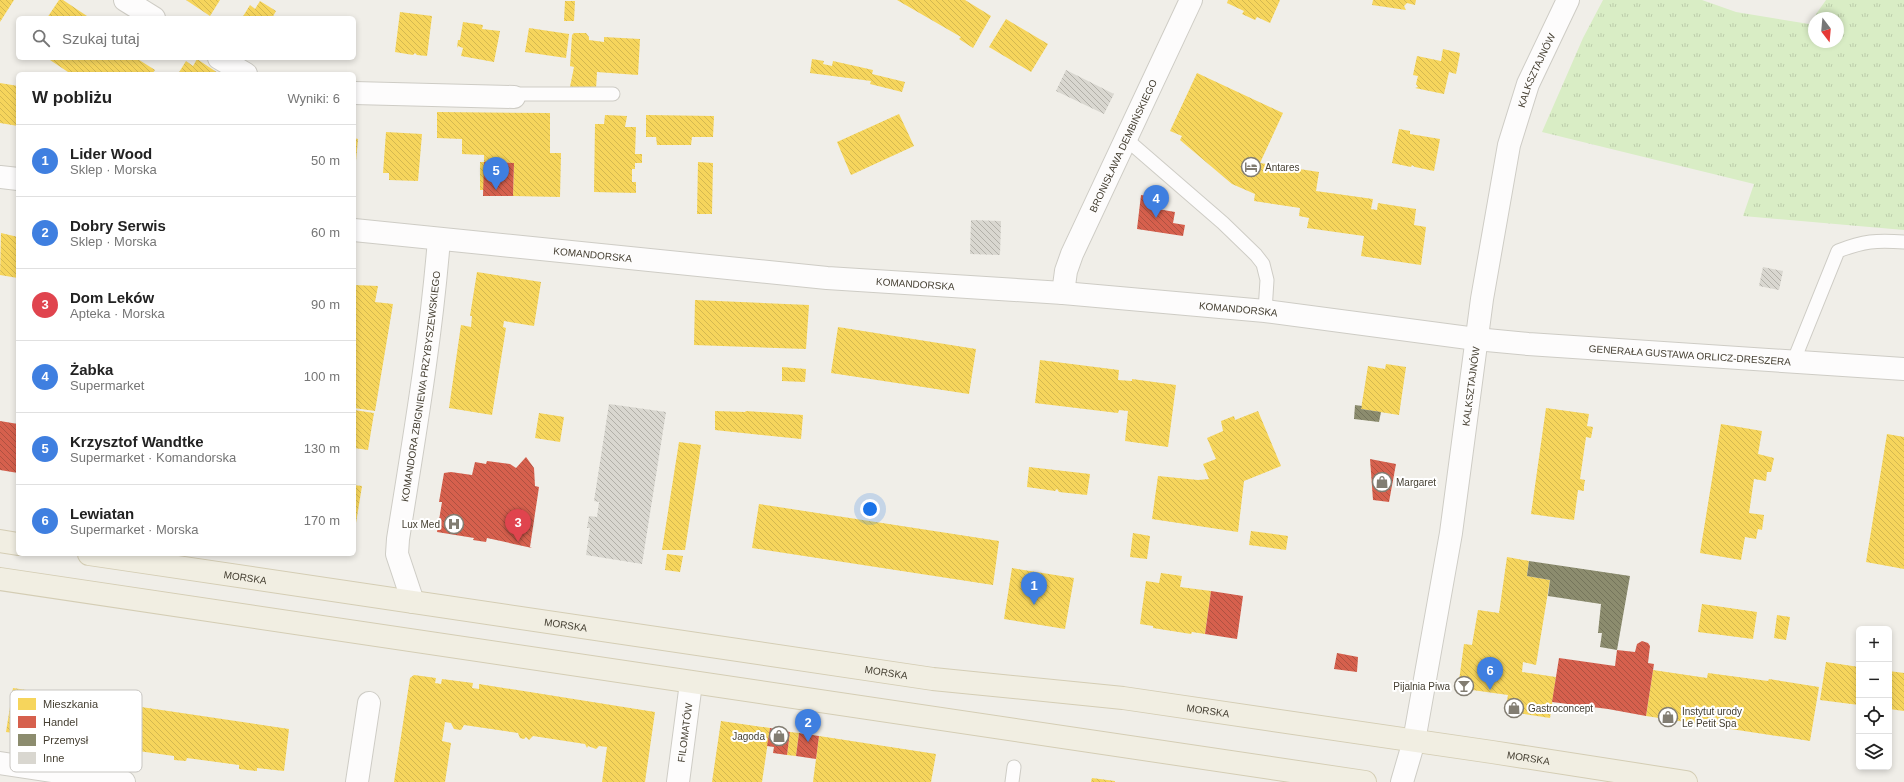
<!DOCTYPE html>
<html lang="pl">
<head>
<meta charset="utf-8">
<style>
  body { margin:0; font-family:Helvetica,sans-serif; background:#f6f6f6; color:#222 }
  .controls { position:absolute; right:12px; bottom:12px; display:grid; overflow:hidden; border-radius:6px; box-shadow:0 2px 6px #0003 }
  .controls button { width:36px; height:36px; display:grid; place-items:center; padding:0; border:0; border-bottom:1px solid #e0e0e0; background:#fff; color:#222; font:20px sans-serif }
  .compass { position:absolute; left:1808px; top:12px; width:36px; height:36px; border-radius:50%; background:#fff; box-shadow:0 2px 6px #0003; rotate:164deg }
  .you { position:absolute; left:870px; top:509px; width:14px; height:14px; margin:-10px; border:3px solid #fff; border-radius:50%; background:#1a73e8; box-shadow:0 0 0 6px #1a73e833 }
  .badge { display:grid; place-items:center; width:26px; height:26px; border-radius:50%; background:#1a73e8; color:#fff; font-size:13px; font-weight:700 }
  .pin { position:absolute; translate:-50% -33px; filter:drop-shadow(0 1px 2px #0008) }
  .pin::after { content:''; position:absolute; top:21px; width:14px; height:12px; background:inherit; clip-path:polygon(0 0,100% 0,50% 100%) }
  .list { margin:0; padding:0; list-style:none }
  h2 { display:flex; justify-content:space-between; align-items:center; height:52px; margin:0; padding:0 16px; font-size:17px }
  h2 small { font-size:13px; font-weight:400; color:#767676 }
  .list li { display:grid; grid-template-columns:26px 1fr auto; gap:12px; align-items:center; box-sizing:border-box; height:72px; padding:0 16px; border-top:1px solid #e0e0e0 }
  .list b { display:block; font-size:15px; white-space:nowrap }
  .list p { margin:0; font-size:13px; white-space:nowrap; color:#767676 }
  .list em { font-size:13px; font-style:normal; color:#767676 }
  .icon { flex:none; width:22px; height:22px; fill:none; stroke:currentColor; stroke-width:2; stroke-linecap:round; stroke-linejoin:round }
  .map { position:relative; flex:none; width:1904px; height:782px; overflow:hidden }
  .search { position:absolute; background:#fff; box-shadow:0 2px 6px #0003; left:16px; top:16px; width:340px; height:44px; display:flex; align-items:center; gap:10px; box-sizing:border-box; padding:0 14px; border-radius:6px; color:#767676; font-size:15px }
  .panel { position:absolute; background:#fff; box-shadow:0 2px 6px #0003; left:16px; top:72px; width:340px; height:484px; border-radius:6px }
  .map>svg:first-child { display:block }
  .grass { fill:url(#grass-tufts); fill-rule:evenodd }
  .homes { fill:url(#homes-back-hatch) }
  .shops { fill:url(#shops-back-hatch) }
  .industry { fill:url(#industry-back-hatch) }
  .building { fill:url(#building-back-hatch) }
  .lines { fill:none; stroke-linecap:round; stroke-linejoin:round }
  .service-casing { stroke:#ceccc5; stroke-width:15 }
  .minor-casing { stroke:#ceccc5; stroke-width:24 }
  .primary-casing { stroke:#d4cdb4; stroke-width:24 }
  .service { stroke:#fdfcfc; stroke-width:13 }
  .minor { stroke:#fdfcfc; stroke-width:22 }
  .primary { stroke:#f1eee2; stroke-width:22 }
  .labels { text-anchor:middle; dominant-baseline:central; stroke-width:4; stroke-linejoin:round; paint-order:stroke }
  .street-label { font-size:10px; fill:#464033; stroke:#fff }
  .poi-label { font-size:10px; fill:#464033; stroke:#fff; text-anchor:start }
  .key { fill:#fff; stroke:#c8c6c2; stroke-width:1 }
  .key-label { font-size:11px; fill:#464033 }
</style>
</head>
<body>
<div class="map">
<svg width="1904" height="782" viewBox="0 0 1904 782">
  <defs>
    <pattern id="grass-tufts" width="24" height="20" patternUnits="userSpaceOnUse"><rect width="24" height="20" fill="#d9edc5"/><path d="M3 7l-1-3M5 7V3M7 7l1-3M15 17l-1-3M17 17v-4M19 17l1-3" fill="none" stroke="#bcccaa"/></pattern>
    <pattern id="homes-back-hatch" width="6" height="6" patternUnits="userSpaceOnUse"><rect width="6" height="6" fill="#f6d55c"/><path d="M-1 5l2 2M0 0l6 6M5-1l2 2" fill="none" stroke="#d4b850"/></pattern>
    <pattern id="shops-back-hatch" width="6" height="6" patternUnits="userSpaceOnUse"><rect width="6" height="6" fill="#d6604d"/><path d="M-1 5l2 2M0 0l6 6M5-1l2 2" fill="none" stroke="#af5141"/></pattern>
    <pattern id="industry-back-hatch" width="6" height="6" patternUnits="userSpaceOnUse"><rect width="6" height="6" fill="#8c8c6e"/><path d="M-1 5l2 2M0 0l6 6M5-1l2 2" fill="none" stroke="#74745b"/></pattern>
    <pattern id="building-back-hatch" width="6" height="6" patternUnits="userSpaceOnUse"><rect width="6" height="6" fill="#d9d7d0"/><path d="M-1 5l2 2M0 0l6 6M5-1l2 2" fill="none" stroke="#b2b0a9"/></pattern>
  </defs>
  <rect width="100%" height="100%" fill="#f0eee8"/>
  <path class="grass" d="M1603,0H1702L1736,12L1809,24L1826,0H1904V230L1743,216L1754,184L1542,132L1583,38ZM1814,18H1838V42H1814Z"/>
  <g class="homes">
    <path d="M0,0H14L0,22Z"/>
    <path d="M59,0H63L90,18H47Z"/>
    <path d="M186,0H220L210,16Z"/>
    <path d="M897,0H965L991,16L973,48L959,39L961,37Z"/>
    <path d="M1228,0H1280L1270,23L1257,17L1255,20L1242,14L1244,11L1227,3Z"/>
    <path d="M1373,0H1416L1415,5L1407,3L1404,6L1406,10L1372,5Z"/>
    <path d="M260,1L276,11L272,18H242L250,5L255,9Z"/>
    <path d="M565,1H575L574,21H564Z"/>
    <path d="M400,12L432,16L427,56L417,55L415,53L413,55L395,52Z"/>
    <path d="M1006,19L1048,44L1031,72L989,47Z"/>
    <path d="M463,22L483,25L482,29L500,31L494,62L461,56L463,48L458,46L457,48L458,40H460Z"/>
    <path d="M529,28L569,34L566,58L525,52Z"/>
    <path d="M574,33H586L589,37V40L604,42V37L640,39L638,75L597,72L596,89L570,87L574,67L570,66L572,35Z"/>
    <path d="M1443,49L1460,53L1456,74L1449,72L1444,94L1415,88L1418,87L1416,84L1418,76L1413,75L1417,56L1441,61Z"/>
    <path d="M47,58H136L155,70L152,74H71Z"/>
    <path d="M197,59L218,73V74H178L186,61L193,66Z"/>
    <path d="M812,59L824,61L823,64L832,66L833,61L873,70L872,74L905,82L902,92L870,84L871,81L810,73Z"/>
    <path d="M1197,73L1283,113L1260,163L1319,172L1316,191L1373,199L1371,209L1377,210L1378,203L1416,209L1414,225L1426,227L1421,265L1361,256L1364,236L1307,228L1309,218L1299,216L1300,208L1254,201L1255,194L1232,184L1180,140L1182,136L1170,131Z"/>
    <path d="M0,83L18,86V126L0,123Z"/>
    <path d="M437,112L550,113V153H561L560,197L513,196L514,163L484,162V190H480V162H484V155L462,154V139L437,138Z"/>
    <path d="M899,114L914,146L851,175L837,142Z"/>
    <path d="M605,115L627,116L625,127H636L635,154H642V163H635V169H632V182H636V193L594,192L595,124H604Z"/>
    <path d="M646,115L714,116L713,137H692L691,145H657L656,137H646Z"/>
    <path d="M1399,129L1410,131V134L1440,139L1434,171L1415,167L1412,165L1411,167L1392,163Z"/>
    <path d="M386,132L422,134L418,181L389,180V173H383Z"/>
    <path d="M354,138L358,139L356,161H354Z"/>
    <path d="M698,162L713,163L712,214H697Z"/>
    <path d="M1,233L18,237V278L0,275Z"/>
    <path d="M477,272L541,282L534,326L504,321L503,327L506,328L492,415L449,408L461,325L471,327L472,316H470Z"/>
    <path d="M354,285L378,286L375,302L393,304L375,411L354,408Z"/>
    <path d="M695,300L809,305L806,349L694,345Z"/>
    <path d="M838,327L976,349L969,394L831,373Z"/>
    <path d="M1040,360L1119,370L1118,380L1132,381V379L1176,385L1168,447L1125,441L1128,411L1119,410L1118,413L1035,403Z"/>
    <path d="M1386,364L1406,367L1399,415L1361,409L1368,366L1385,369Z"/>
    <path d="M782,367L806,369L805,382L782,381Z"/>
    <path d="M1546,408L1589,414L1587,426L1593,427L1591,438L1586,437L1580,479L1585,480L1584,486V491L1578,490L1574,520L1531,514Z"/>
    <path d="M354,410L374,413L368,450L354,448Z"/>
    <path d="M715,411L745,412L746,411L803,415L801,439L715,430Z"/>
    <path d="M1258,411L1281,466L1244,481L1238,532L1152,519L1158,476L1198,480L1209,479L1203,464L1216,459L1207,438L1223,431L1221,421L1234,416L1235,420Z"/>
    <path d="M539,413L564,417L560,442L535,438Z"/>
    <path d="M1721,424L1762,431L1758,454L1774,458L1771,472H1767L1766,481L1754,479L1749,513L1764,515L1762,530L1758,529L1756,539L1745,537L1741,560L1700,553Z"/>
    <path d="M1887,434L1904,437V569L1866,562Z"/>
    <path d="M679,442L701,445L685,550H662Z"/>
    <path d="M1029,467L1090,474L1087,495L1059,492L1057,489L1055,491L1027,487Z"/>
    <path d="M354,485L362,486L356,523H354Z"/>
    <path d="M759,504L999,541L993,585L752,548Z"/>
    <path d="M1251,531L1288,536L1286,550L1249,545Z"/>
    <path d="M1133,533L1150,536L1147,559L1130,557Z"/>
    <path d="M667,554L683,556L680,572L665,570Z"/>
    <path d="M1507,557L1529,561L1527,576L1550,580L1536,665L1523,662L1522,672L1556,677L1550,718L1505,711L1508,695L1458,688L1464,644L1472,645L1478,610L1499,613Z"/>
    <path d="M1012,568L1074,578L1065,629L1004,619Z"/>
    <path d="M1161,573L1182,576L1180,587L1211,591L1205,634L1192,632L1191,634L1153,628V626L1140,624L1146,581L1159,583Z"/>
    <path d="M1702,604L1757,612L1753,639L1698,632Z"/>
    <path d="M1777,615L1790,617L1786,640L1774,638Z"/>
    <path d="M1826,662L1859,667V705L1820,700Z"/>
    <path d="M1653,670L1707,678L1708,673L1768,681L1769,679L1819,687L1810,741L1646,716Z"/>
    <path d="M1889,671L1904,673V711L1889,709Z"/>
    <path d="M414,675L436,678L435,683L441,684L442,679L473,683L472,688L479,689V684L655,712L645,782H602L607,747L599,746L596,749L588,746L587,748L585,744L533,736L529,740L526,737L524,739L520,738L518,733L464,725L461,730L454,729L451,723L445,722L442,741L451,743L445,782H394L410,678Z"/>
    <path d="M13,688L289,729L284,771L257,768V771L239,769V765L187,758L186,761L174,760V756L117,748V751L104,749V746L48,738V741L34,739L35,736L6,732Z"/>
    <path d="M721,721L770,728L762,782H712Z"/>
    <path d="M790,732L799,733L796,756L787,755Z"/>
    <path d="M819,736L936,754L931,782H813Z"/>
    <path d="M1092,778L1115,781V782H1091Z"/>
  </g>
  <g class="shops">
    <path d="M484,162L514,163L513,196H483Z"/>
    <path d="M1141,195L1153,197L1152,208L1175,212L1173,223L1185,225L1183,236L1137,229Z"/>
    <path d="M0,421L18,424V473L0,470Z"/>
    <path d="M526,457L534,468L535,486L539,487L530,547L532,548L487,538L486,542L473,540L474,538L437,532L442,502H439L444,473L451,472L472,475L475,462L486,464L487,461L510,464L516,468Z"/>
    <path d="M1370,459L1396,464L1389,502L1373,500Z"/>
    <path d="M1211,591L1243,596L1237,639L1205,634Z"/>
    <path d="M1642,641L1648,643L1650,646L1648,663L1654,664L1646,716L1608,709L1552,702L1559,658L1615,666L1617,650L1635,652L1637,644Z"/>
    <path d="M1337,653L1358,657L1357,672L1334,669Z"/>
    <path d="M770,728L790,732L787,755L773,753L774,747L767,746Z"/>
    <path d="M799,733L819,736L816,759L796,756Z"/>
  </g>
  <g class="industry">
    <path d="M1355,405L1362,406L1361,409L1381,412L1379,422L1354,419Z"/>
    <path d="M1529,561L1630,576L1617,650L1600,647L1602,633H1598L1601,604L1548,596L1550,580L1527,576Z"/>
  </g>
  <g class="building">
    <path d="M1066,70L1114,94L1104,114L1056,91Z"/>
    <path d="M971,220L1001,221L1000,255L970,254Z"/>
    <path d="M1763,267L1783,271L1779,290L1759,286Z"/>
    <path d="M609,404L666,412L642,564L586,555L590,528H587L589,516L597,517L599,502L594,501Z"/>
  </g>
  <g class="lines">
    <g class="service-casing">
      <g id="service">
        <path d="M514,97L519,94H613"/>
        <path d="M1126,139L1223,223L1256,255L1263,264L1267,280L1265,311"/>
        <path d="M1794,360L1838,251C1864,241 1876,240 1904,242"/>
        <path d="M1012,782L1014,767"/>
      </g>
    </g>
    <g class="minor-casing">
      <g id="minor">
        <path d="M125,0L154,18"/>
        <path d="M219,58L246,74"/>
        <path d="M354,93L514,97"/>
        <path d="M0,177L18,179"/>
        <path id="s1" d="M354,230L827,278L1063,293L1265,311L1476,339L1528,344L1904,369"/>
        <path id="s2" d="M1063,293L1066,271L1072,254L1191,0"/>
        <path id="s3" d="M413,602L397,554L398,539C414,439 431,340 439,239"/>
        <path d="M0,763L124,782"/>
        <path d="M357,782L369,703"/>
        <path id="s4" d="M678,782L691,683"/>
        <path id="s5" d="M1402,782L1414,741L1451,533L1482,299L1509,145L1528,84L1568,0"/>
      </g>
    </g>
    <g class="primary-casing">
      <g id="primary">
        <path d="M0,541L18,544"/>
        <path id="s6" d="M89,554L933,679L1123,698L1492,752L1686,782"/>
        <path d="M0,579L1365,782"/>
      </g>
    </g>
    <use href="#service" class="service"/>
    <use href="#minor" class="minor"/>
    <use href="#primary" class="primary"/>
  </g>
  <defs>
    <g id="hotel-ring" transform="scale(1)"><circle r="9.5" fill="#fff" stroke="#827d72" stroke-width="1.5"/><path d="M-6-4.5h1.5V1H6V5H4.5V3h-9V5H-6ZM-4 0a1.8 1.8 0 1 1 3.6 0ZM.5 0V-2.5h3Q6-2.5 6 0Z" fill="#827d72"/></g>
    <g id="shop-ring" transform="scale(1)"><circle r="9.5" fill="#fff" stroke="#827d72" stroke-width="1.5"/><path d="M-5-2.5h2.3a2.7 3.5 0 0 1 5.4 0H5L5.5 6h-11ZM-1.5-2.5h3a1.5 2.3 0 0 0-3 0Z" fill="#827d72"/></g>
    <g id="hospital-ring" transform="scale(1)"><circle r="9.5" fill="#fff" stroke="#827d72" stroke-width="1.5"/><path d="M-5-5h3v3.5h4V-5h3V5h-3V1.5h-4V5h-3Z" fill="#827d72"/></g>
    <g id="bar-ring" transform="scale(1)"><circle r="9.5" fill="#fff" stroke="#827d72" stroke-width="1.5"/><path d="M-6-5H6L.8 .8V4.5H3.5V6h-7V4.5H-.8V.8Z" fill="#827d72"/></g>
  </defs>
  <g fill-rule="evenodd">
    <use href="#hotel-ring" x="1251" y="167"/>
    <use href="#shop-ring" x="1382" y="482"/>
    <use href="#hospital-ring" x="454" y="524"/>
    <use href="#bar-ring" x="1464" y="686"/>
    <use href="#shop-ring" x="1514" y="708"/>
    <use href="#shop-ring" x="1668" y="717"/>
    <use href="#shop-ring" x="779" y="736"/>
  </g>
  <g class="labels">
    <g class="street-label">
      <text stroke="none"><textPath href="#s5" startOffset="726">KALKSZTAJNÓW</textPath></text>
      <text stroke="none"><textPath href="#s2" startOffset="160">BRONISŁAWA DEMBIŃSKIEGO</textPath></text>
      <text stroke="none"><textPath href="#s1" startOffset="240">KOMANDORSKA</textPath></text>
      <text stroke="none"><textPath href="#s1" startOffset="564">KOMANDORSKA</textPath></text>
      <text stroke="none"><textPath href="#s1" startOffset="888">KOMANDORSKA</textPath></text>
      <text stroke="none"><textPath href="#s1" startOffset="1342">GENERAŁA GUSTAWA ORLICZ-DRESZERA</textPath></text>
      <text stroke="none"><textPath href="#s3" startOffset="220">KOMANDORA ZBIGNIEWA PRZYBYSZEWSKIEGO</textPath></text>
      <text stroke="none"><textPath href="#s5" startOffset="402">KALKSZTAJNÓW</textPath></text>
      <text stroke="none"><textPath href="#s6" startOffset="158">MORSKA</textPath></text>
      <text stroke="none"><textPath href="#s6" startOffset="482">MORSKA</textPath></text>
      <text stroke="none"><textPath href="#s6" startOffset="806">MORSKA</textPath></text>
      <text stroke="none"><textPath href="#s6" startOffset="1130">MORSKA</textPath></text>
      <text stroke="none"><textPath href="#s4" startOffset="50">FILOMATÓW</textPath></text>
      <text stroke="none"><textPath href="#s6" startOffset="1454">MORSKA</textPath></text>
    </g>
    <g class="poi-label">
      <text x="1265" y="167">Antares</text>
      <text x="1396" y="482">Margaret</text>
      <text x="440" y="524" text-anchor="end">Lux Med</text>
      <text x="1450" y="686" text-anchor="end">Pijalnia Piwa</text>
      <text x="1528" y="708">Gastroconcept</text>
      <text x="1682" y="711">Instytut urody<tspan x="1682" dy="12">Le Petit Spa</tspan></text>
      <text x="765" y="736" text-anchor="end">Jagoda</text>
    </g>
  </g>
  <rect x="10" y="690" width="132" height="82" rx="6" class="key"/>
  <rect x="18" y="698" width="18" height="12" fill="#f6d55c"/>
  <rect x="18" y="716" width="18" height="12" fill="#d6604d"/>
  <rect x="18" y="734" width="18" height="12" fill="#8c8c6e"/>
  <rect x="18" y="752" width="18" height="12" fill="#d9d7d0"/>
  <g class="key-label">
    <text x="43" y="708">Mieszkania</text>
    <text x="43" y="726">Handel</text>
    <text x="43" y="744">Przemysł</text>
    <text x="43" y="762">Inne</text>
  </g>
</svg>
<div class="controls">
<button>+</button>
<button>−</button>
<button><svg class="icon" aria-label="locate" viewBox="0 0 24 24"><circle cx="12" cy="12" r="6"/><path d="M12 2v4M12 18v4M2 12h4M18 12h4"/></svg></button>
<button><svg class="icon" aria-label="layers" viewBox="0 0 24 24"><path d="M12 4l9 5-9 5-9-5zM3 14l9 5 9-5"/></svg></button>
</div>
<svg class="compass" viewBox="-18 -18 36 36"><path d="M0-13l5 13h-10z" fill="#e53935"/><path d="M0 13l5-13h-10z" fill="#767676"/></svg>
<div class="you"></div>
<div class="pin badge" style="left:1034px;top:605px;background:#3f7fe0">1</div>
<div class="pin badge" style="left:808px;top:742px;background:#3f7fe0">2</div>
<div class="pin badge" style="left:518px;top:542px;background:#e0444e">3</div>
<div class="pin badge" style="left:1156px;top:218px;background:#3f7fe0">4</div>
<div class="pin badge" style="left:496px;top:190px;background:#3f7fe0">5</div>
<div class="pin badge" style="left:1490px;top:690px;background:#3f7fe0">6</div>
<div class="search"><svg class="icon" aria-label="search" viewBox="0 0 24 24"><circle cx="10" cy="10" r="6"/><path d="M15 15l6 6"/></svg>Szukaj tutaj</div>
<section class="panel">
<h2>W pobliżu<small>Wyniki: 6</small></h2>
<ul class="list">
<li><span class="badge" style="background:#3f7fe0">1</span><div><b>Lider Wood</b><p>Sklep · Morska</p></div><em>50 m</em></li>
<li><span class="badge" style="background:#3f7fe0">2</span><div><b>Dobry Serwis</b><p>Sklep · Morska</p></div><em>60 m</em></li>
<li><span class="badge" style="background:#e0444e">3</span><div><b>Dom Leków</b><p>Apteka · Morska</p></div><em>90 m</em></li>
<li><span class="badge" style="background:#3f7fe0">4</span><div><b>Żabka</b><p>Supermarket</p></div><em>100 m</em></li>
<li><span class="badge" style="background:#3f7fe0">5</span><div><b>Krzysztof Wandtke</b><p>Supermarket · Komandorska</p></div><em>130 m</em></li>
<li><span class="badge" style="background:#3f7fe0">6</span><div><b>Lewiatan</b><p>Supermarket · Morska</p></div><em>170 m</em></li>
</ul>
</section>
</div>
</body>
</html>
